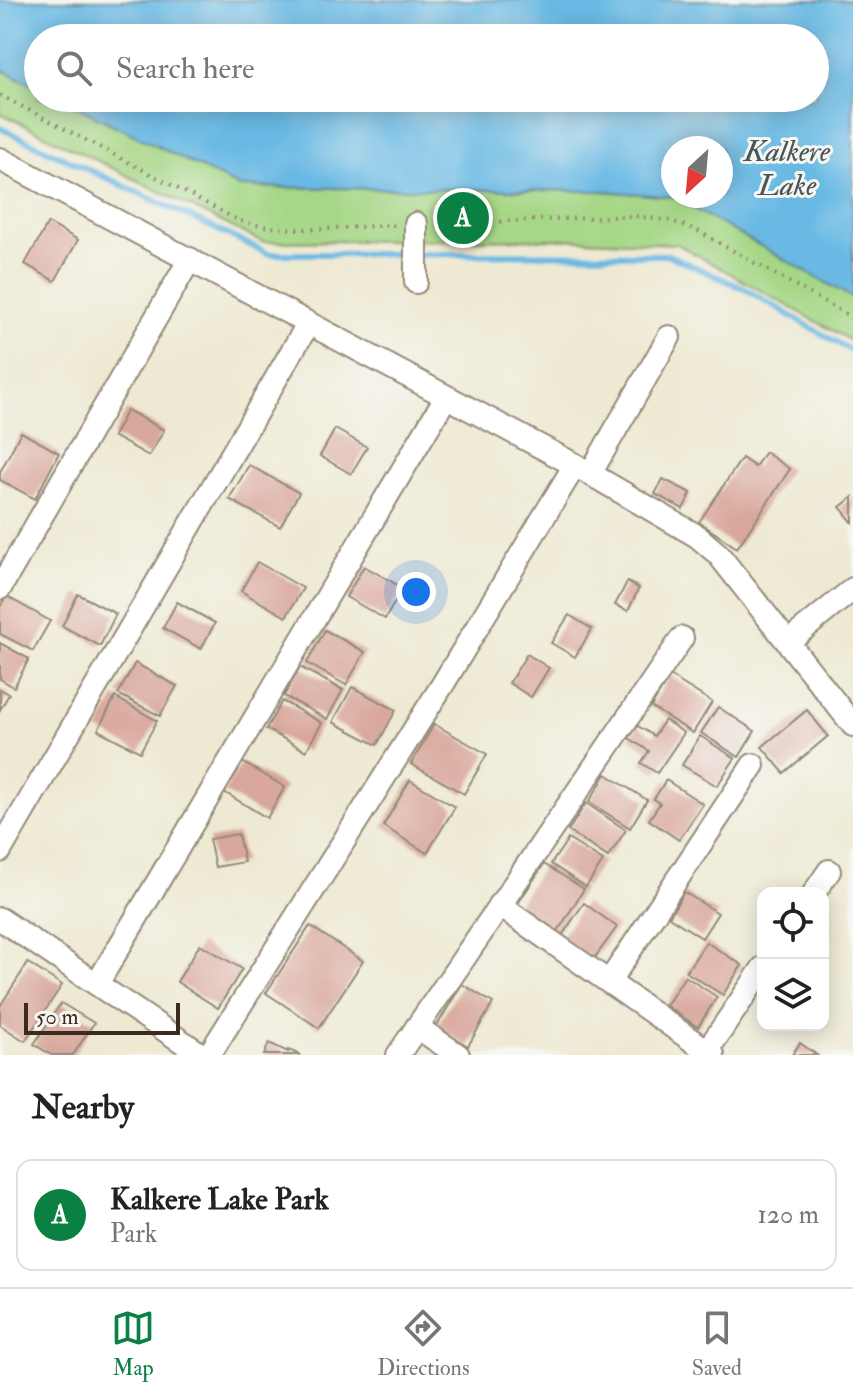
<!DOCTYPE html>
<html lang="en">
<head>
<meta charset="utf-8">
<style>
  body { margin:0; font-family:"IM FELL Double Pica",serif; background:#f2f2f2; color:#222 }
  .controls { position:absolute; right:24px; bottom:24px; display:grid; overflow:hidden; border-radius:16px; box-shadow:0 4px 20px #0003 }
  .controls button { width:72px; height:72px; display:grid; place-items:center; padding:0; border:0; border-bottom:2px solid #e0e0e0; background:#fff; color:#222; font:40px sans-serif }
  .compass { position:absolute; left:661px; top:136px; width:72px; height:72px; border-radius:50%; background:#fff; box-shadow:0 4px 20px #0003; rotate:206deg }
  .scale { position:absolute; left:24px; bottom:20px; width:156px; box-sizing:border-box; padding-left:8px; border:4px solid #3b2a1e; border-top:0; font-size:22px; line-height:28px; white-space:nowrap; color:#3b2a1e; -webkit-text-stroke:6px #f6f6f2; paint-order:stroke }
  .you { position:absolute; left:416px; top:592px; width:28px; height:28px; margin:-20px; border:6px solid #fff; border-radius:50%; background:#1a73e8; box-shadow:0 0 0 12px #1a73e833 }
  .badge { display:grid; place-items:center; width:52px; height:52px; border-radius:50%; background:#0b8043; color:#fff; font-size:26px; font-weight:700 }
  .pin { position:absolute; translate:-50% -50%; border:4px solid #fff; box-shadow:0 2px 8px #0006 }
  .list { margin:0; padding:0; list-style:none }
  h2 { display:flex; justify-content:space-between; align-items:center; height:104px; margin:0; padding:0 32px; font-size:34px }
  h2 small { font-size:26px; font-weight:400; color:#767676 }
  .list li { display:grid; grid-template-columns:52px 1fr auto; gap:24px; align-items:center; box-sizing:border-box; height:112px; margin:0 16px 16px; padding:0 16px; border:2px solid #e0e0e0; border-radius:16px }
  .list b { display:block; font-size:30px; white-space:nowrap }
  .list p { margin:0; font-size:26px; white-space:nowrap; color:#767676 }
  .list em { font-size:26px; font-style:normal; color:#767676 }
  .icon { flex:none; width:44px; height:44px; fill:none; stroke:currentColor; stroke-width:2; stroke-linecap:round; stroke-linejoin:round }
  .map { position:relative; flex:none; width:853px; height:1055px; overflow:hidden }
  .search { position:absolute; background:#fff; box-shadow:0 4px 20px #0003; left:24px; right:24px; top:24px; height:88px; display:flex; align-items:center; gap:20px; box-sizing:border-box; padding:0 28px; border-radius:44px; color:#767676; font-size:30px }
  .sheet { height:232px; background:#fff }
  nav { display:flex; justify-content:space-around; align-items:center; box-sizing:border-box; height:112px; border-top:2px solid #e0e0e0; background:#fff; font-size:22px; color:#767676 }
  nav a { display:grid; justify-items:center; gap:4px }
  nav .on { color:#0b8043 }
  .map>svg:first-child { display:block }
  .green { fill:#a6d786; stroke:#708052; stroke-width:2 }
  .water { fill:#69b9e4; stroke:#527281; stroke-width:2; fill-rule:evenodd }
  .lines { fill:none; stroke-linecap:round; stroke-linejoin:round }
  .stream { stroke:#69b9e4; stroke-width:6 }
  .building { fill:#d9a79c }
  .street-casing { stroke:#948a78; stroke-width:26 }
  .path { stroke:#948a78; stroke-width:4; stroke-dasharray:2 6; stroke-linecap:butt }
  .street { stroke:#fff; stroke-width:22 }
  .labels { text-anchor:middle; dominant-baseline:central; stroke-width:6; stroke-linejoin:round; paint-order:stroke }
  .water-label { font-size:30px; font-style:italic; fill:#495559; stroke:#f6f6f2 }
</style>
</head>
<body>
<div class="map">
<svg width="853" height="1055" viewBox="0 0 853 1055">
  <rect width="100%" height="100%" fill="#f6f6f2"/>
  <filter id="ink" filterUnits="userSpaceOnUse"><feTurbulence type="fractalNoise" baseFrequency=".0125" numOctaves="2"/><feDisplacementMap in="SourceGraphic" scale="16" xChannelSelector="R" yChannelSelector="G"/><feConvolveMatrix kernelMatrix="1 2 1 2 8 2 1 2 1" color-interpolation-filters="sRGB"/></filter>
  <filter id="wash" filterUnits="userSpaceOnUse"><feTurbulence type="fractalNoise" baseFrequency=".006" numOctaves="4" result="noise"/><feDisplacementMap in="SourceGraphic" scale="32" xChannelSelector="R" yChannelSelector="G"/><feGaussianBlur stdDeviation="1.8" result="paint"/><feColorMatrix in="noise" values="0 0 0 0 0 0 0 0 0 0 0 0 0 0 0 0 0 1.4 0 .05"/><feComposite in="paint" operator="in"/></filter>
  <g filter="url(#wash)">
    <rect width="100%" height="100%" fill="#eee9d2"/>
    <path class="green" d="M0,69L38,87V98H59L240,187L603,191L673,197L853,298V342L677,244L560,239L262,242L0,113Z"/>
    <path class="water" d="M0,0H853V298L673,197L603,191L240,187L59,98H815V38H38V87L0,69ZM673,148H721V196H673Z"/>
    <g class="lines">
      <g class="stream">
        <path d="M0,128L269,254H409"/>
        <path d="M421,254L668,255L745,289L853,352"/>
      </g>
    </g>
    <g id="blocks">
      <g class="building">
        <path d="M48,223L78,240L55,281L25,264Z"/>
        <path d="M127,410L164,430L149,456L113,436Z"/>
        <path d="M335,429L367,447L351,474L320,456Z"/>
        <path d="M21,432L59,453L35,499L0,480V472Z"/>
        <path d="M765,452L790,469L737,548L699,522L742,458L755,467Z"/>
        <path d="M249,465L299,493L280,527L229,499Z"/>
        <path d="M663,479L691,493L683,509L655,494Z"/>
        <path d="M853,497V523L840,507Z"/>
        <path d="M257,562L303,588L286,617L241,591Z"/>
        <path d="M364,566L403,588L385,619L346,597Z"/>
        <path d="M627,582L639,588L628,611L615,605Z"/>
        <path d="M78,594L116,614L100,646L62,626Z"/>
        <path d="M6,596L50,621L33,651L0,634V607Z"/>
        <path d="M177,602L215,623L201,649L163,628Z"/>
        <path d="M569,615L592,629L575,657L551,643Z"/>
        <path d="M325,630L365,652L346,685L307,663Z"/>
        <path d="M0,643L29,659L14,687L0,679Z"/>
        <path d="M527,654L549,668L531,697L509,683Z"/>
        <path d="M135,663L177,686L160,716L118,694Z"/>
        <path d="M300,667L343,690L327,719L284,696Z"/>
        <path d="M670,676L712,702L693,733L651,707Z"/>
        <path d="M352,687L396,710L377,745L333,722Z"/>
        <path d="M0,689L9,694L0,710Z"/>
        <path d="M115,697L157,721L140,752L98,730Z"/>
        <path d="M282,701L322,723L306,751L266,729Z"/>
        <path d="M718,707L755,731L739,757L701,733Z"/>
        <path d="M807,710L828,736L784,773L762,747Z"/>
        <path d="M665,720L684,733L657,773L641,763L649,751L629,738L638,726L654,736Z"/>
        <path d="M434,724L487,754L464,794L411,764Z"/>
        <path d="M700,736L735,758L717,786L682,765Z"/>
        <path d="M242,762L285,787L267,818L224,792Z"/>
        <path d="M606,774L647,800L630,828L589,802Z"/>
        <path d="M410,780L455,807L427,853L383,826Z"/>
        <path d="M666,780L703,804L679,840L649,820L660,803L654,799Z"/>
        <path d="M586,803L626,830L608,857L568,831Z"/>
        <path d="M238,834L244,862L215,867L209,839Z"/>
        <path d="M568,839L603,861L586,887L551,864Z"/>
        <path d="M544,864L584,889L556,934L515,908Z"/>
        <path d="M684,892L718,913L702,938L669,917Z"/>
        <path d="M584,903L617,927L593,960L561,937Z"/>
        <path d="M310,926L363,961L319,1028L266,993Z"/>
        <path d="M706,942L742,965L723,995L686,972Z"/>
        <path d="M200,944L242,969L218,1008L177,982Z"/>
        <path d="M28,963L62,985L25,1041L0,1025V1006Z"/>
        <path d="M685,976L717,997L698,1027L666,1006Z"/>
        <path d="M462,984L493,1003L468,1046L436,1027Z"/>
        <path d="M61,1003L94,1023L73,1055H51L34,1044Z"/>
        <path d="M269,1043L288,1052V1050L301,1055H264Z"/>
        <path d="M800,1043L817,1055H792Z"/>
      </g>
    </g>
  </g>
  <g filter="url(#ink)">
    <use href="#blocks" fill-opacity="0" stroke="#948a78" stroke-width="2"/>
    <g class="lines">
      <g class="street-casing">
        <g id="street">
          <path d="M0,159L575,465L697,536L718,554L853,725"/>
          <path d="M416,282V224"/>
          <path d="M590,474L669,337"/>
          <path d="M0,588L190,259"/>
          <path d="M788,642L853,589"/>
          <path d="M0,851L308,324"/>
          <path d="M814,893L829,871"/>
          <path d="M499,905L713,1055"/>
          <path d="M0,919L202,1055"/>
          <path d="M609,982L753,765"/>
          <path d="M97,984L446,397"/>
          <path d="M417,1027L458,1055"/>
          <path d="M707,1051L763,968"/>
          <path d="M209,1055L443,684L575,465"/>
          <path d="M398,1055L682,638"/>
        </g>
      </g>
      <g class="path">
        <path d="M0,95L240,221C288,235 345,227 395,225"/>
        <path d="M436,224L634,216L672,221L698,231L853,318"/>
      </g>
      <use href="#street" class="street"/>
    </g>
  </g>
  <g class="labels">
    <g class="water-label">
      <text x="787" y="151">Kalkere<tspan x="787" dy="34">Lake</tspan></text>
    </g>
  </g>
</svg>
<div class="controls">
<button><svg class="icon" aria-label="locate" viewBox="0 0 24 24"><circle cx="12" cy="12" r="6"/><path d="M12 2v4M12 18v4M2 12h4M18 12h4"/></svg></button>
<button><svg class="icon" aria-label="layers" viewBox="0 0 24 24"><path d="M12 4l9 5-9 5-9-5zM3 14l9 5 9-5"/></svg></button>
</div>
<svg class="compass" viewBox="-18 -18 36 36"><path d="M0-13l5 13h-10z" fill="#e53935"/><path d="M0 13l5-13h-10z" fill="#767676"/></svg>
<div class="scale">50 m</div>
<div class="you"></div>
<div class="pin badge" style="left:463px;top:218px">A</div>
<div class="search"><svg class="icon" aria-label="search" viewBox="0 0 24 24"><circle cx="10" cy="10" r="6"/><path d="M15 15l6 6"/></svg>Search here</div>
</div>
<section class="sheet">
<h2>Nearby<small></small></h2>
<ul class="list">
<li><span class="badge">A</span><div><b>Kalkere Lake Park</b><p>Park</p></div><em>120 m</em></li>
</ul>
</section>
<nav>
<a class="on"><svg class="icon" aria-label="map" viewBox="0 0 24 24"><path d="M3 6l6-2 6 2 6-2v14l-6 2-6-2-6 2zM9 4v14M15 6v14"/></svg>Map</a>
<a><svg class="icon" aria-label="directions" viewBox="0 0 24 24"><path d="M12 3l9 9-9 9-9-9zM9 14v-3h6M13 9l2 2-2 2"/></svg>Directions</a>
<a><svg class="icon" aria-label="saved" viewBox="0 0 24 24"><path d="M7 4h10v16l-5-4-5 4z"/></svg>Saved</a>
</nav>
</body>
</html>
